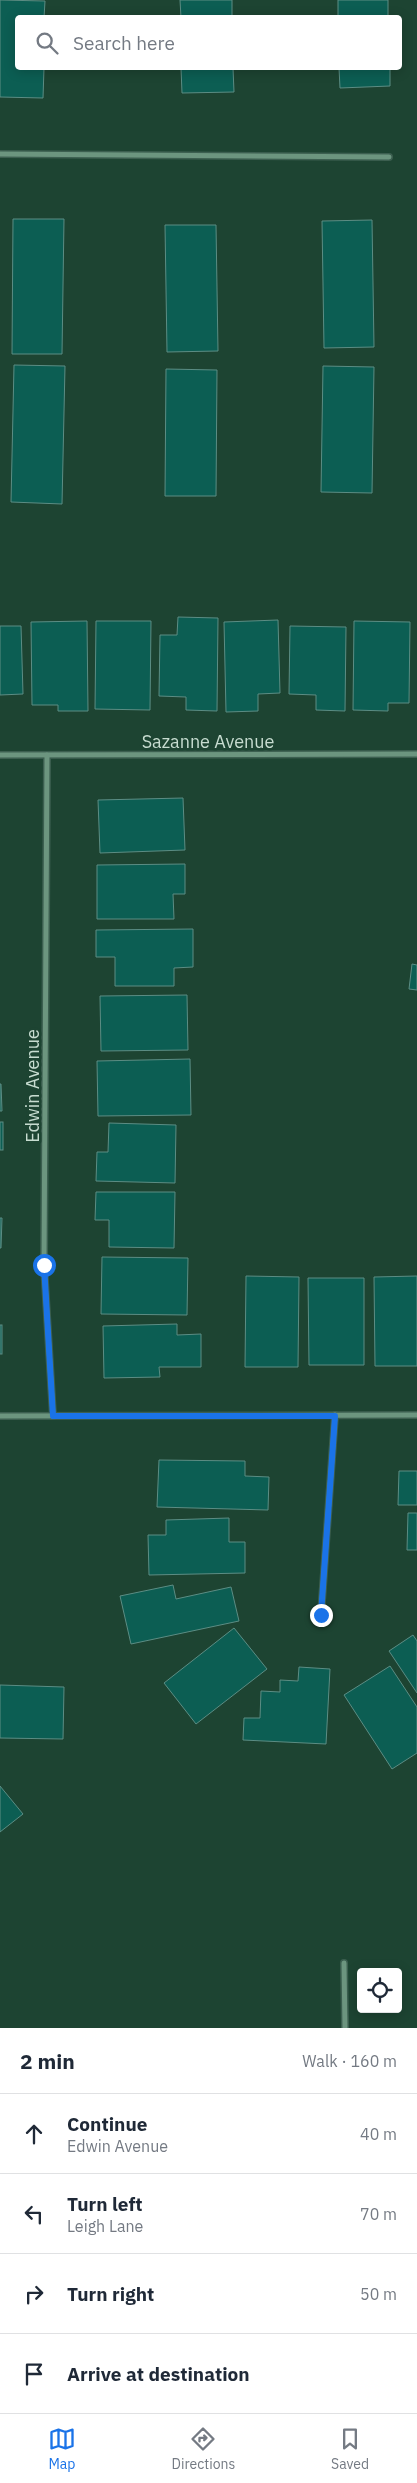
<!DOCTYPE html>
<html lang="en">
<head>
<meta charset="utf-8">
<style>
  body { margin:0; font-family:"IBM Plex Sans",sans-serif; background:#f2f2f3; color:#1f2937 }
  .controls { position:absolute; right:15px; bottom:15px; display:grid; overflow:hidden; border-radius:5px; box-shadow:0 2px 12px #0003 }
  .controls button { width:45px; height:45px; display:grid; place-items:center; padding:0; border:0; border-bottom:1px solid #e0e1e3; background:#fff; color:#1f2937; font:25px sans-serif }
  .stop { position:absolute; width:15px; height:15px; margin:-11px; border:4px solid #1a73e8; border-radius:50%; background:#fff }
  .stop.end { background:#1a73e8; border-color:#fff; box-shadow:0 1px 5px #0008 }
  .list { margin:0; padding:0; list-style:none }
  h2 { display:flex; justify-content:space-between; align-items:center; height:65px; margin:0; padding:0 20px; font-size:21px }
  h2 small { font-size:16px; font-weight:400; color:#747a83 }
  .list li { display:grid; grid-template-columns:32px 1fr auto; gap:15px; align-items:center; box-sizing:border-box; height:80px; padding:0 20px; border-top:1px solid #e0e1e3 }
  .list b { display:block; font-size:19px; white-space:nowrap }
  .list p { margin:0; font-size:16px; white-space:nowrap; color:#747a83 }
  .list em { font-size:16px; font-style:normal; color:#747a83 }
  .icon { flex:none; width:28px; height:28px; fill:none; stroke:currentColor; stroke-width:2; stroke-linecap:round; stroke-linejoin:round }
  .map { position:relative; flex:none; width:417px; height:2028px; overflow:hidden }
  .search { position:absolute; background:#fff; box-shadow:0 2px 12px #0003; left:15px; right:15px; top:15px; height:55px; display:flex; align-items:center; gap:12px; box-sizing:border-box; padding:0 18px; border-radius:5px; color:#747a83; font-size:19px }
  .sheet { height:385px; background:#fff }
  nav { display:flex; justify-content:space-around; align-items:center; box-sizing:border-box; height:70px; border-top:1px solid #e0e1e3; background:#fff; font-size:14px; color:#747a83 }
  nav a { display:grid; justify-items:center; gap:2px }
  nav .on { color:#1a73e8 }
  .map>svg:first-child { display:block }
  .building { fill:#0c5e53; stroke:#5c8d84 }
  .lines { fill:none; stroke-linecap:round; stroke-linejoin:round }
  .minor-casing { stroke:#3c5f50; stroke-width:8 }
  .minor { stroke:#6c957f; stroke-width:5 }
  .route { stroke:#1a73e8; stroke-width:6 }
  .labels { text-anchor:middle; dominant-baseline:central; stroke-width:5; stroke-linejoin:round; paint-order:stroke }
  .street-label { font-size:18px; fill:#c7dcd0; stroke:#1d4432 }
</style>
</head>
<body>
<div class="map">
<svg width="417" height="2028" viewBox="0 0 417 2028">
  <rect width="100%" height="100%" fill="#1d4432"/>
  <g class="building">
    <path d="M0,0L45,1L44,18H18V68H44L43,98L0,97Z"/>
    <path d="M180,0H232V18H181Z"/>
    <rect x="338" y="0" width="50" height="18"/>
    <path d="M181,68H233L234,92L182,93Z"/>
    <path d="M339,68H390V86L340,88Z"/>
    <path d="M13,219H64L62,354H12Z"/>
    <path d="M372,220L374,347L324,348L322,221Z"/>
    <path d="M165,225H216L218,351L167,352Z"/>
    <path d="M14,365L65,366L62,504L11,502Z"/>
    <path d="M323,366L374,367L372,493L321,492Z"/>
    <path d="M166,369L217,370L216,496H165Z"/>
    <path d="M178,617L218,618L217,711L186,710V697L159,696L160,635H177Z"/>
    <path d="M278,620L280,693L258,694V711L226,712L224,622Z"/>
    <path d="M87,621L88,711H58V705H32L31,622Z"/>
    <path d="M96,621H151L150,710L95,709Z"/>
    <path d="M354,621L410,622L409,703H388V711L353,710Z"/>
    <path d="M0,626H21L23,694L0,695Z"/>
    <path d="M290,626L346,627L345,711L316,710V695L289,694Z"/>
    <path d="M183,798L185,850L100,853L98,800Z"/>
    <path d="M185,864V894H173L174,919H97V865Z"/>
    <path d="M193,929V967L174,968V986H115V957H96V930Z"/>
    <path d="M412,964L417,965V990L409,989Z"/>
    <path d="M187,995L188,1050L101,1051L100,996Z"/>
    <path d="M190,1059L191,1115L98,1116L97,1061Z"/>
    <path d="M0,1084H1L2,1111H0Z"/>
    <rect x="0" y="1122" width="3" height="28"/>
    <path d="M109,1123L176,1125L175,1183L96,1181L97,1152H108Z"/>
    <path d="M96,1192H175L174,1248L109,1247V1220H95Z"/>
    <path d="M0,1218H2L1,1248H0Z"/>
    <path d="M102,1257L188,1258L187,1315L101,1314Z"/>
    <path d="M246,1276L299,1277L298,1367H245Z"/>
    <path d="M417,1276V1366H375L374,1277Z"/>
    <path d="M308,1278H364V1365H309Z"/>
    <path d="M177,1324V1335L201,1334V1367H159L160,1377L104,1378L103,1326Z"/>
    <rect x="0" y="1325" width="2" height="29"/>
    <path d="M159,1460L245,1461V1476L269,1477L268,1510L157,1507Z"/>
    <path d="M399,1471H417V1505H398Z"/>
    <path d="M408,1513H417V1550H407Z"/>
    <path d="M229,1518V1542H245V1573L149,1575L148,1535H166V1520Z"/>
    <path d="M173,1585L176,1599L231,1587L239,1621L131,1644L120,1596Z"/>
    <path d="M234,1628L267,1669L196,1724L164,1683Z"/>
    <path d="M413,1635L417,1641V1693L389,1651Z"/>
    <path d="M390,1666L417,1707V1753L392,1769L344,1695Z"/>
    <path d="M299,1667L330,1669L326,1744L243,1740L244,1718H260L261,1691L280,1692V1680L298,1681Z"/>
    <path d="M0,1685L64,1687L63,1739L0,1738Z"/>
    <path d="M0,1786L23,1814L0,1832Z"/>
  </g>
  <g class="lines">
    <g class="minor-casing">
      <g id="minor">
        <path d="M0,154L389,157"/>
        <path d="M0,755L417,754"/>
        <path d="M47,755L44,1265L53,1416"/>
        <path d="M0,1416L417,1415"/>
        <path d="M321,1615L335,1415"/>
        <path d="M344,1963L345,2028"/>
      </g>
    </g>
    <use href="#minor" class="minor"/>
  </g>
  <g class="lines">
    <path class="route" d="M44,1265L53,1416H335L321,1615"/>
  </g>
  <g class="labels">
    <g class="street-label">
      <text x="208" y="741">Sazanne Avenue</text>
      <text transform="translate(32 1086) rotate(-90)">Edwin Avenue</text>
    </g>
  </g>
</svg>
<div class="controls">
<button><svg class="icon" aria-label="locate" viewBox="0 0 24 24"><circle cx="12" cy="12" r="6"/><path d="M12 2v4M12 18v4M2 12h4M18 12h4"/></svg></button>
</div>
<div class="stop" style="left:44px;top:1265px"></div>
<div class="stop end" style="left:321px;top:1615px"></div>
<div class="search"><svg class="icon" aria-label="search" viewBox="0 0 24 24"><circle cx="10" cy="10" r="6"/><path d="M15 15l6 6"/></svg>Search here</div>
</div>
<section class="sheet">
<h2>2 min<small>Walk · 160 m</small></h2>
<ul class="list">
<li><svg class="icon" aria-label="ahead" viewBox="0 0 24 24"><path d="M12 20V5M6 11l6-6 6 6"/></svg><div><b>Continue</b><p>Edwin Avenue</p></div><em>40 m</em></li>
<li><svg class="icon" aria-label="left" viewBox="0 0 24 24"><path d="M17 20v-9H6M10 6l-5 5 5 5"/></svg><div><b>Turn left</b><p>Leigh Lane</p></div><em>70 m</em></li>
<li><svg class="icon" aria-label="right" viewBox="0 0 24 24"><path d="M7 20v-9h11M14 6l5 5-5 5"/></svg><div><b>Turn right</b></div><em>50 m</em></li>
<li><svg class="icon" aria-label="arrive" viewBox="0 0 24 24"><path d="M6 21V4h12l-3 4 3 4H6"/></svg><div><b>Arrive at destination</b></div></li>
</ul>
</section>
<nav>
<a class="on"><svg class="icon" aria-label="map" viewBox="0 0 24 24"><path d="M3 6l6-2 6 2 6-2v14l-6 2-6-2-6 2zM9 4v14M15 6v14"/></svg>Map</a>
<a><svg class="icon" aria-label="directions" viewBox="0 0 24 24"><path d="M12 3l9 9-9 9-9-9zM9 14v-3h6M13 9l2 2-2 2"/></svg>Directions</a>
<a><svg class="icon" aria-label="saved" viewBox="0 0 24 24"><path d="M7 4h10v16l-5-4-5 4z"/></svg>Saved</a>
</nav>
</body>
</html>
